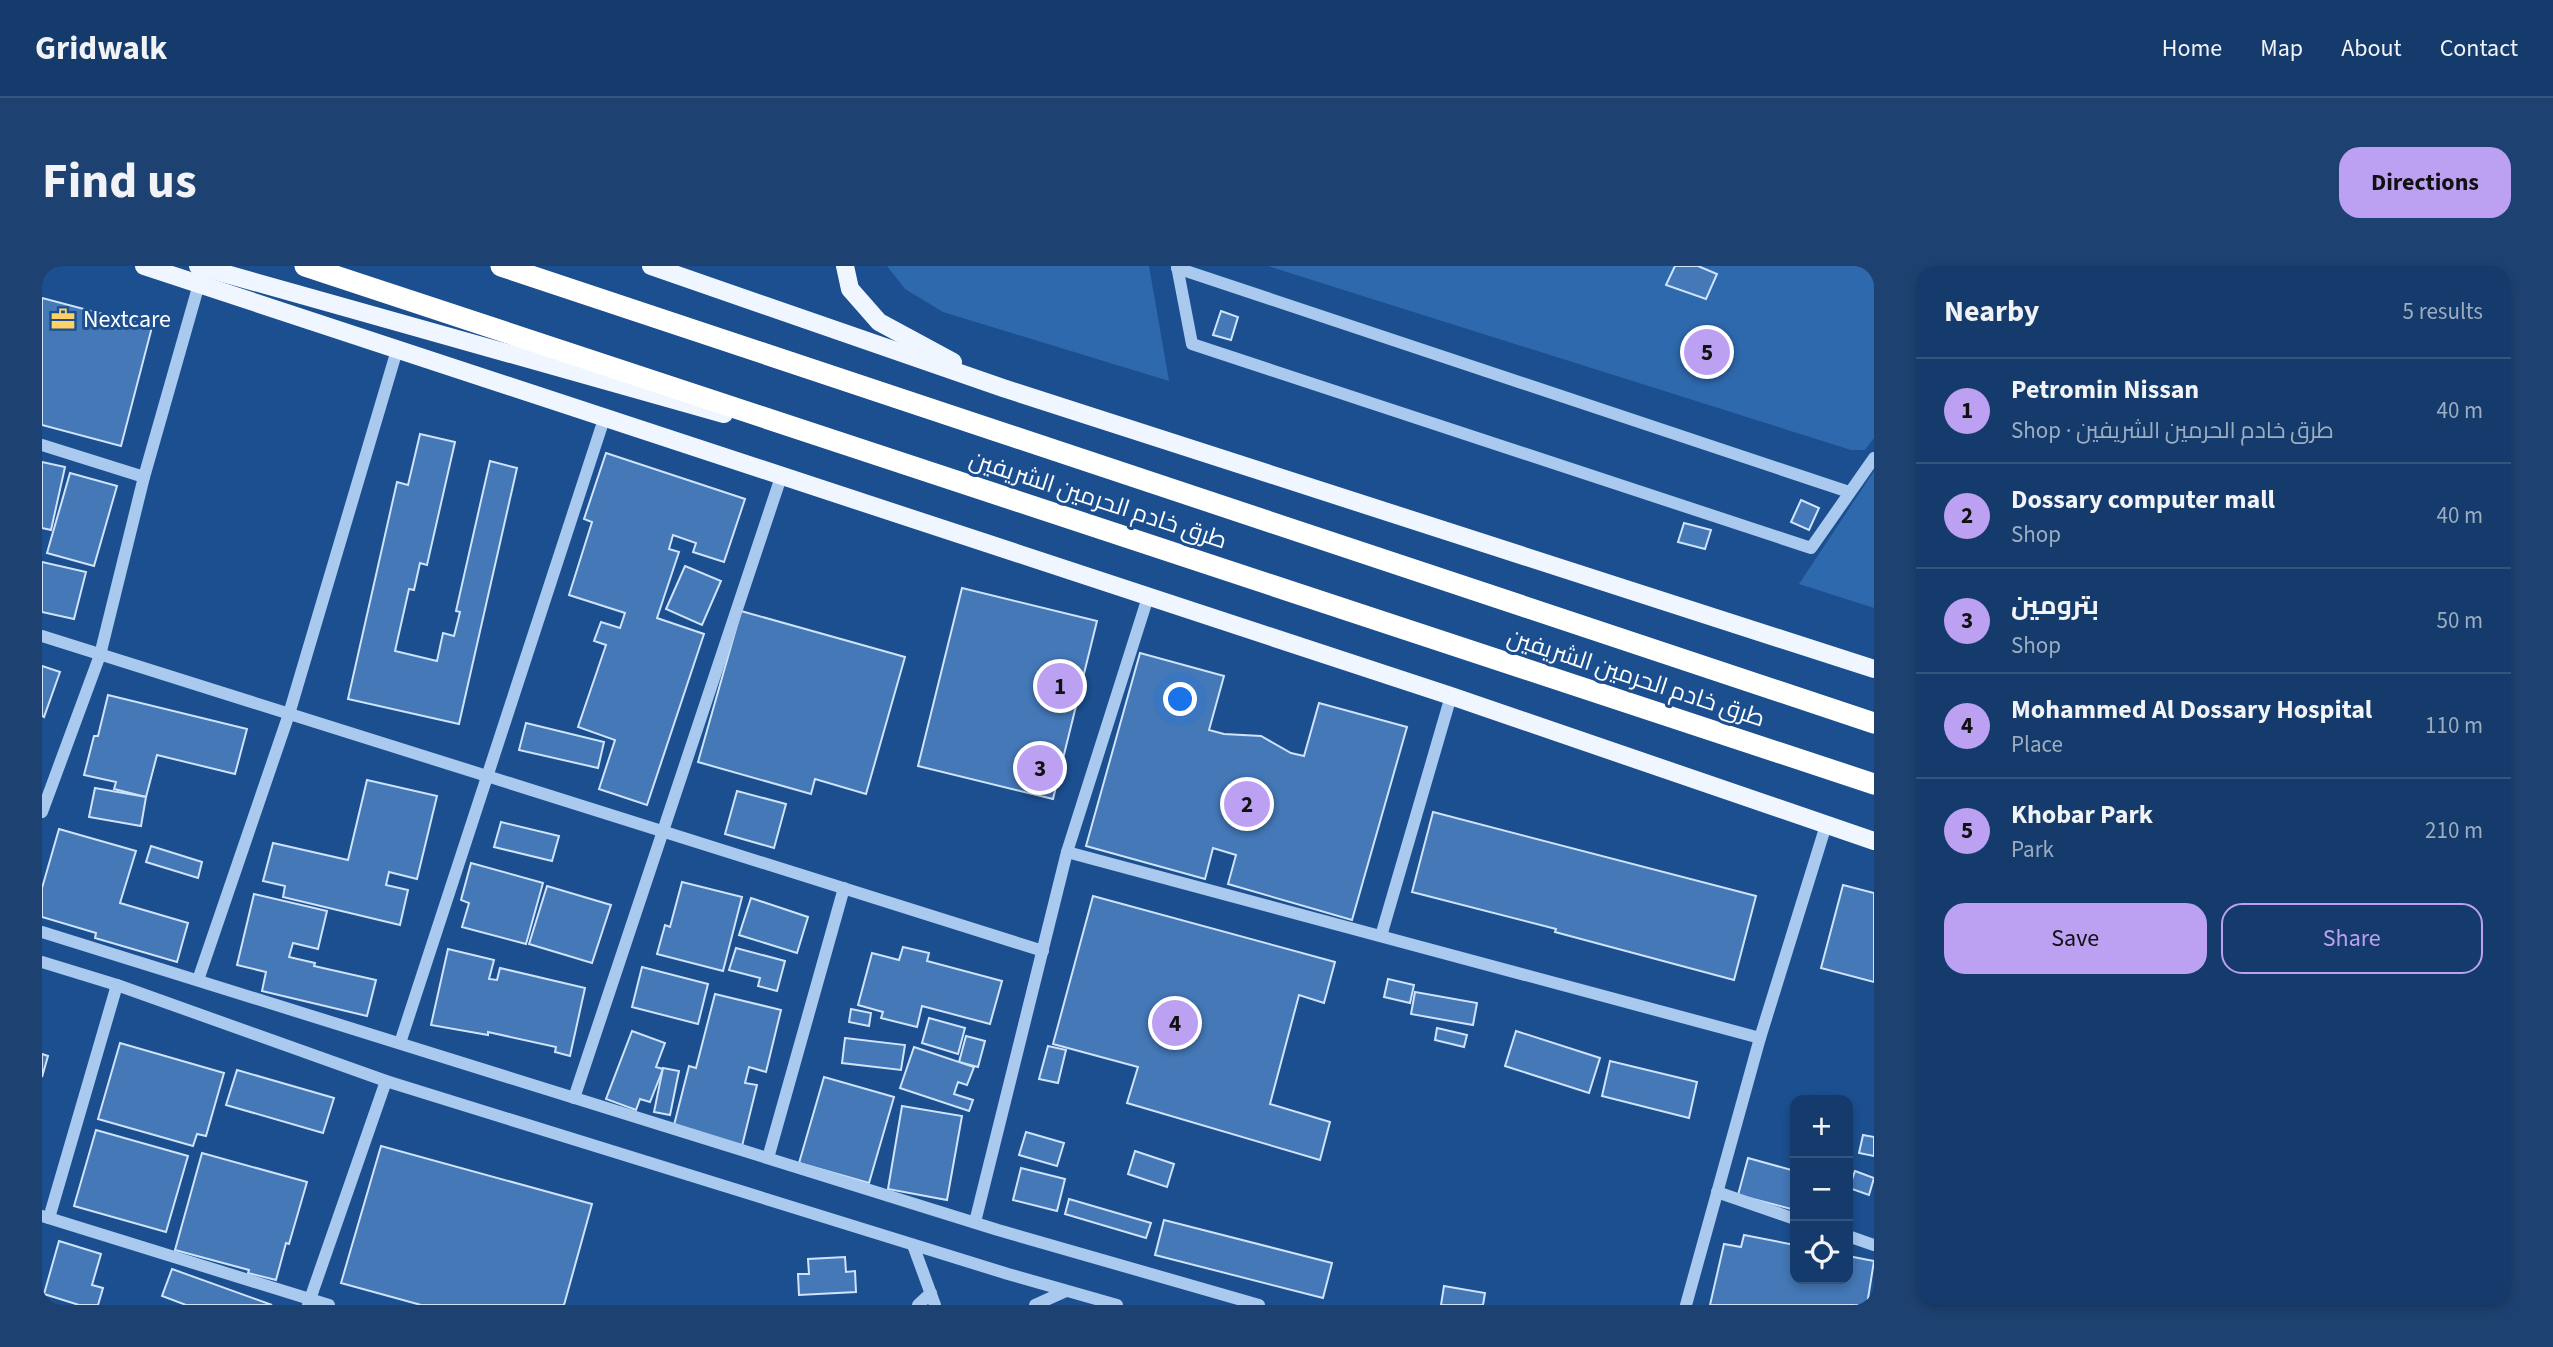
<!DOCTYPE html>
<html lang="en">
<head>
<meta charset="utf-8">
<style>
  body { margin:0; font-family:"Source Sans 3",Cairo,sans-serif; background:#1d4271; color:#f1f3f6 }
  .controls { position:absolute; right:21px; bottom:21px; display:grid; overflow:hidden; border-radius:14px; box-shadow:0 4px 10px #0003 }
  .controls button { width:63px; height:63px; display:grid; place-items:center; padding:0; border:0; border-bottom:2px solid #33557e; background:#143b6b; color:#f1f3f6; font:35px sans-serif }
  .you { position:absolute; left:1139px; top:434px; width:24px; height:24px; margin:-18px; border:5px solid #fff; border-radius:50%; background:#1a73e8; box-shadow:0 0 0 10px #1a73e833 }
  .badge { display:grid; place-items:center; width:46px; height:46px; border-radius:50%; background:#bca0f2; color:#111; font-size:23px; font-weight:700 }
  .pin { position:absolute; translate:-50% -50%; border:4px solid #fff; box-shadow:0 2px 7px #0006 }
  .list { margin:0; padding:0; list-style:none }
  h2 { display:flex; justify-content:space-between; align-items:center; height:91px; margin:0; padding:0 28px; font-size:30px }
  h2 small { font-size:23px; font-weight:400; color:#9dadc1 }
  .list li { display:grid; grid-template-columns:46px 1fr auto; gap:21px; align-items:center; box-sizing:border-box; height:105px; padding:0 28px; border-top:2px solid #33557e }
  .list b { display:block; font-size:26px; white-space:nowrap }
  .list p { margin:0; font-size:23px; white-space:nowrap; color:#9dadc1 }
  .list em { font-size:23px; font-style:normal; color:#9dadc1 }
  .actions { display:flex; gap:14px; padding:21px 28px }
  .actions a { flex:1; padding:16px 0; border:2px solid #bca0f2; border-radius:21px; text-align:center; font-size:24px; color:#bca0f2 }
  .actions .main { background:#bca0f2; color:#111 }
  .icon { flex:none; width:38px; height:38px; fill:none; stroke:currentColor; stroke-width:2; stroke-linecap:round; stroke-linejoin:round }
  .map { position:relative; flex:none; width:1832px; height:1039px; overflow:hidden; border-radius:21px }
  header { display:flex; align-items:center; gap:42px; box-sizing:border-box; height:98px; padding:0 35px; background:#143b6b; border-bottom:2px solid #33557e }
  header strong { font-size:33px }
  nav { display:flex; gap:38px; margin-inline-start:auto; font-size:24px }
  .intro { display:flex; align-items:center; justify-content:space-between; box-sizing:border-box; height:168px; padding:0 42px }
  h1 { margin:0; font-size:49px }
  .button { padding:18px 32px; border-radius:21px; background:#bca0f2; color:#111; font-size:24px; font-weight:700 }
  main { display:flex; gap:42px; padding:0 42px }
  aside { flex:1; background:#143b6b; border-radius:21px; box-shadow:0 4px 10px #0003 }
  .map>svg:first-child { display:block }
  .green { fill:#2e69ad }
  .building { fill:#4478b7; stroke:#cfe3fa; stroke-width:2 }
  .lines { fill:none; stroke-linecap:round; stroke-linejoin:round }
  .minor { stroke:#a9c9ee; stroke-width:12 }
  .major { stroke:#f0f6ff; stroke-width:18 }
  .highway { stroke:#fff; stroke-width:21 }
  .labels { text-anchor:middle; dominant-baseline:central; stroke-width:6; stroke-linejoin:round; paint-order:stroke }
  .poi-label { font-size:24px; fill:#fff; stroke:#1b4f8f; text-anchor:start }
  .street-label { font-size:24px; fill:#fff; stroke:#1b4f8f }
</style>
</head>
<body>
<header>
<strong>Gridwalk</strong>
<nav><a>Home</a><a>Map</a><a>About</a><a>Contact</a></nav>
</header>
<div class="intro"><h1>Find us</h1><a class="button">Directions</a></div>
<main>
<div class="map">
<svg width="1832" height="1039" viewBox="0 0 1832 1039">
  <rect width="100%" height="100%" fill="#1b4f8f"/>
  <g class="green">
    <path d="M845,0H1107L1127,115L901,46L863,23Z"/>
    <path d="M1226,0H1832V172L1823,184H1809Z"/>
    <path d="M1832,205V342L1757,318Z"/>
  </g>
  <g class="building">
    <path d="M1633,0H1656L1675,8L1664,33L1624,19Z"/>
    <path d="M0,32L110,61L79,180L0,159Z"/>
    <path d="M1179,45L1196,51L1189,74L1171,69Z"/>
    <path d="M378,168L413,176L385,299L378,297L372,324L367,323L353,385L395,395L401,367L412,370L418,346L414,345L448,195L475,202L417,458L306,433L355,216L366,219Z"/>
    <path d="M564,187L703,233L682,296L651,286L654,277L631,269L627,283L637,286L615,352L662,368L605,539L557,523L573,474L536,461L564,379L552,375L559,356L578,362L583,347L527,329L550,256L542,253Z"/>
    <path d="M0,196L23,201L9,264L0,262Z"/>
    <path d="M28,207L75,220L52,300L5,287Z"/>
    <path d="M1759,234L1777,242L1767,264L1749,256Z"/>
    <path d="M1642,257L1669,264L1663,283L1636,276Z"/>
    <path d="M0,296L44,306L32,353L0,346Z"/>
    <path d="M643,300L679,315L660,359L624,343Z"/>
    <path d="M920,322L1055,355L1011,533L876,500Z"/>
    <path d="M699,345L863,391L824,528L773,513L769,528L656,496Z"/>
    <path d="M1098,387L1182,410L1167,464L1182,468L1219,470L1249,487L1262,490L1277,437L1365,461L1310,654L1186,618L1194,589L1171,582L1163,613L1044,580Z"/>
    <path d="M0,400L18,406L2,451L0,450Z"/>
    <path d="M66,429L205,463L193,508L115,489L104,531L72,523L74,516L42,509L52,470H56Z"/>
    <path d="M484,457L562,476L556,502L477,484Z"/>
    <path d="M325,514L395,530L375,613L347,606L344,619L366,624L358,659L241,631L243,620L221,615L231,577L306,594Z"/>
    <path d="M53,522L104,531L99,560L47,551Z"/>
    <path d="M695,525L744,538L732,582L683,568Z"/>
    <path d="M1391,546L1714,630L1692,714L1513,666L1514,663L1370,626Z"/>
    <path d="M459,556L517,570L510,595L452,581Z"/>
    <path d="M17,563L94,585L78,637L146,657L135,696L53,672L54,667L0,651V622Z"/>
    <path d="M109,580L160,596L156,612L104,596Z"/>
    <path d="M429,597L501,617L484,678L420,661L427,637L419,634Z"/>
    <path d="M640,616L700,631L681,705L615,688L623,659L628,661Z"/>
    <path d="M1801,619L1832,627V716L1779,702Z"/>
    <path d="M505,620L569,639L550,697L487,678Z"/>
    <path d="M212,628L285,645L276,683L251,677L247,691L273,697L272,700L334,714L325,750L220,725L224,706L195,699Z"/>
    <path d="M1051,630L1293,696L1282,737L1257,729L1228,838L1288,856L1278,894L1085,837L1096,801L1011,778Z"/>
    <path d="M709,632L766,651L755,687L697,669Z"/>
    <path d="M861,681L887,687L885,695L960,715L948,758L880,740L875,761L839,752L841,746L816,739L830,687L857,694Z"/>
    <path d="M694,682L743,695L735,725L716,720L718,712L687,704Z"/>
    <path d="M406,683L452,694L447,713L455,714L458,702L543,722L528,790L513,786L514,781L446,766V769L389,759Z"/>
    <path d="M600,701L666,718L656,758L590,741Z"/>
    <path d="M1346,713L1372,719L1368,737L1342,731Z"/>
    <path d="M1373,726L1435,737L1431,759L1369,748Z"/>
    <path d="M673,728L739,744L724,806L707,801L703,817L715,819L700,880L631,863L647,800L654,802Z"/>
    <path d="M809,743L829,747L827,760L807,756Z"/>
    <path d="M887,752L923,762L916,788L880,777Z"/>
    <path d="M1395,762L1425,769L1422,781L1393,774Z"/>
    <path d="M590,765L623,777L614,801L621,803L608,836L598,833L594,844L564,833Z"/>
    <path d="M1474,765L1558,792L1547,827L1463,800Z"/>
    <path d="M924,770L943,775L936,801L917,796Z"/>
    <path d="M803,772L863,779L859,804L800,797Z"/>
    <path d="M78,777L182,807L164,870L155,868L151,880L56,853Z"/>
    <path d="M1006,780L1024,784L1016,817L997,813Z"/>
    <path d="M872,781L932,801L925,819L916,816L912,828L931,834L927,845L858,822Z"/>
    <path d="M0,788L6,790L0,811Z"/>
    <path d="M1568,795L1655,816L1647,852L1560,830Z"/>
    <path d="M621,802L637,805L628,849L612,846Z"/>
    <path d="M195,804L292,832L281,867L184,839Z"/>
    <path d="M782,811L852,831L827,917L757,897Z"/>
    <path d="M860,840L920,850L905,934L846,923Z"/>
    <path d="M54,864L146,890L124,966L32,940Z"/>
    <path d="M984,866L1022,877L1015,900L977,889Z"/>
    <path d="M1821,869L1832,871V890L1817,887Z"/>
    <path d="M339,880L550,938L522,1039H379L299,1017Z"/>
    <path d="M1093,885L1132,898L1125,921L1086,908Z"/>
    <path d="M160,887L265,916L247,978L244,977L234,1014L206,1007L207,1004L133,984Z"/>
    <path d="M1706,892L1753,905V944L1696,929Z"/>
    <path d="M979,902L1023,913L1015,945L971,934Z"/>
    <path d="M1813,905L1832,912L1827,929L1807,922Z"/>
    <path d="M1027,933L1109,957L1104,972L1023,948Z"/>
    <path d="M1122,954L1290,997L1281,1032L1113,989Z"/>
    <path d="M1702,969L1753,979V1013H1806V990L1832,995L1825,1039H1668L1682,978L1699,981Z"/>
    <path d="M17,975L59,988L50,1019L61,1022L56,1039H37L2,1028Z"/>
    <path d="M803,991L804,1006L813,1005L814,1026L757,1029L756,1008H767L766,993Z"/>
    <path d="M130,1003L230,1039H144L120,1030Z"/>
    <path d="M1402,1020L1443,1027L1441,1039H1399Z"/>
  </g>
  <g class="lines">
    <g class="minor">
      <path d="M1135,0L1150,78L1769,282L1832,192"/>
      <path d="M1135,2L1807,226"/>
      <path d="M0,179L102,211"/>
      <path d="M0,370L1001,685"/>
      <path d="M0,546L58,389L102,211L157,18"/>
      <path d="M1025,586L1718,772"/>
      <path d="M0,666L956,964L1217,1039"/>
      <path d="M1339,670L1409,430"/>
      <path d="M0,696L75,719L344,815L966,1008L1075,1039"/>
      <path d="M156,714L247,448L355,84"/>
      <path d="M358,777L562,153"/>
      <path d="M532,832L739,211"/>
      <path d="M726,892L802,622"/>
      <path d="M1675,926L1753,953"/>
      <path d="M0,950L287,1039"/>
      <path d="M7,952L75,719"/>
      <path d="M933,956L1025,586L1106,331"/>
      <path d="M1806,970L1832,979"/>
      <path d="M871,979L893,1039"/>
      <path d="M266,1039L344,815"/>
      <path d="M876,1039L889,1027"/>
      <path d="M993,1039L1024,1025"/>
      <path d="M1644,1039L1718,772L1784,559"/>
    </g>
    <g class="major">
      <path d="M102,0L1409,430L1832,575"/>
      <path d="M156,0L682,148"/>
      <path d="M609,0L961,122L1832,403"/>
      <path d="M803,0L808,23L837,56L911,96"/>
    </g>
    <g class="highway">
      <path d="M263,0L1832,518"/>
      <path d="M459,0L1832,457"/>
    </g>
  </g>
  <defs>
    <g id="office-bare" transform="scale(1.89)"><path d="M-6-3h4V-5.5h4V-3h4V5H-6ZM-1-4.5V-3h2v-1.5ZM-6 0V1H6V0Z" fill="#ffd166" stroke="#1b4f8f" stroke-width="2.5" paint-order="stroke"/></g>
  </defs>
  <g fill-rule="evenodd">
    <use href="#office-bare" x="21" y="53"/>
  </g>
  <g class="labels">
    <g class="poi-label">
      <text x="41" y="53">Nextcare</text>
    </g>
    <g class="street-label">
      <text transform="translate(1056 234) rotate(18)">طرق خادم الحرمين الشريفين</text>
      <text transform="translate(1594 412) rotate(18)">طرق خادم الحرمين الشريفين</text>
    </g>
  </g>
</svg>
<div class="controls">
<button>+</button>
<button>−</button>
<button><svg class="icon" aria-label="locate" viewBox="0 0 24 24"><circle cx="12" cy="12" r="6"/><path d="M12 2v4M12 18v4M2 12h4M18 12h4"/></svg></button>
</div>
<div class="you"></div>
<div class="pin badge" style="left:1018px;top:420px">1</div>
<div class="pin badge" style="left:1205px;top:538px">2</div>
<div class="pin badge" style="left:998px;top:502px">3</div>
<div class="pin badge" style="left:1133px;top:757px">4</div>
<div class="pin badge" style="left:1665px;top:86px">5</div>
</div>
<aside>
<h2>Nearby<small>5 results</small></h2>
<ul class="list">
<li><span class="badge">1</span><div><b>Petromin Nissan</b><p>Shop · طرق خادم الحرمين الشريفين</p></div><em>40 m</em></li>
<li><span class="badge">2</span><div><b>Dossary computer mall</b><p>Shop</p></div><em>40 m</em></li>
<li><span class="badge">3</span><div><b>بترومين</b><p>Shop</p></div><em>50 m</em></li>
<li><span class="badge">4</span><div><b>Mohammed Al Dossary Hospital</b><p>Place</p></div><em>110 m</em></li>
<li><span class="badge">5</span><div><b>Khobar Park</b><p>Park</p></div><em>210 m</em></li>
</ul>
<div class="actions"><a class="main">Save</a><a>Share</a></div>
</aside>
</main>
</body>
</html>
